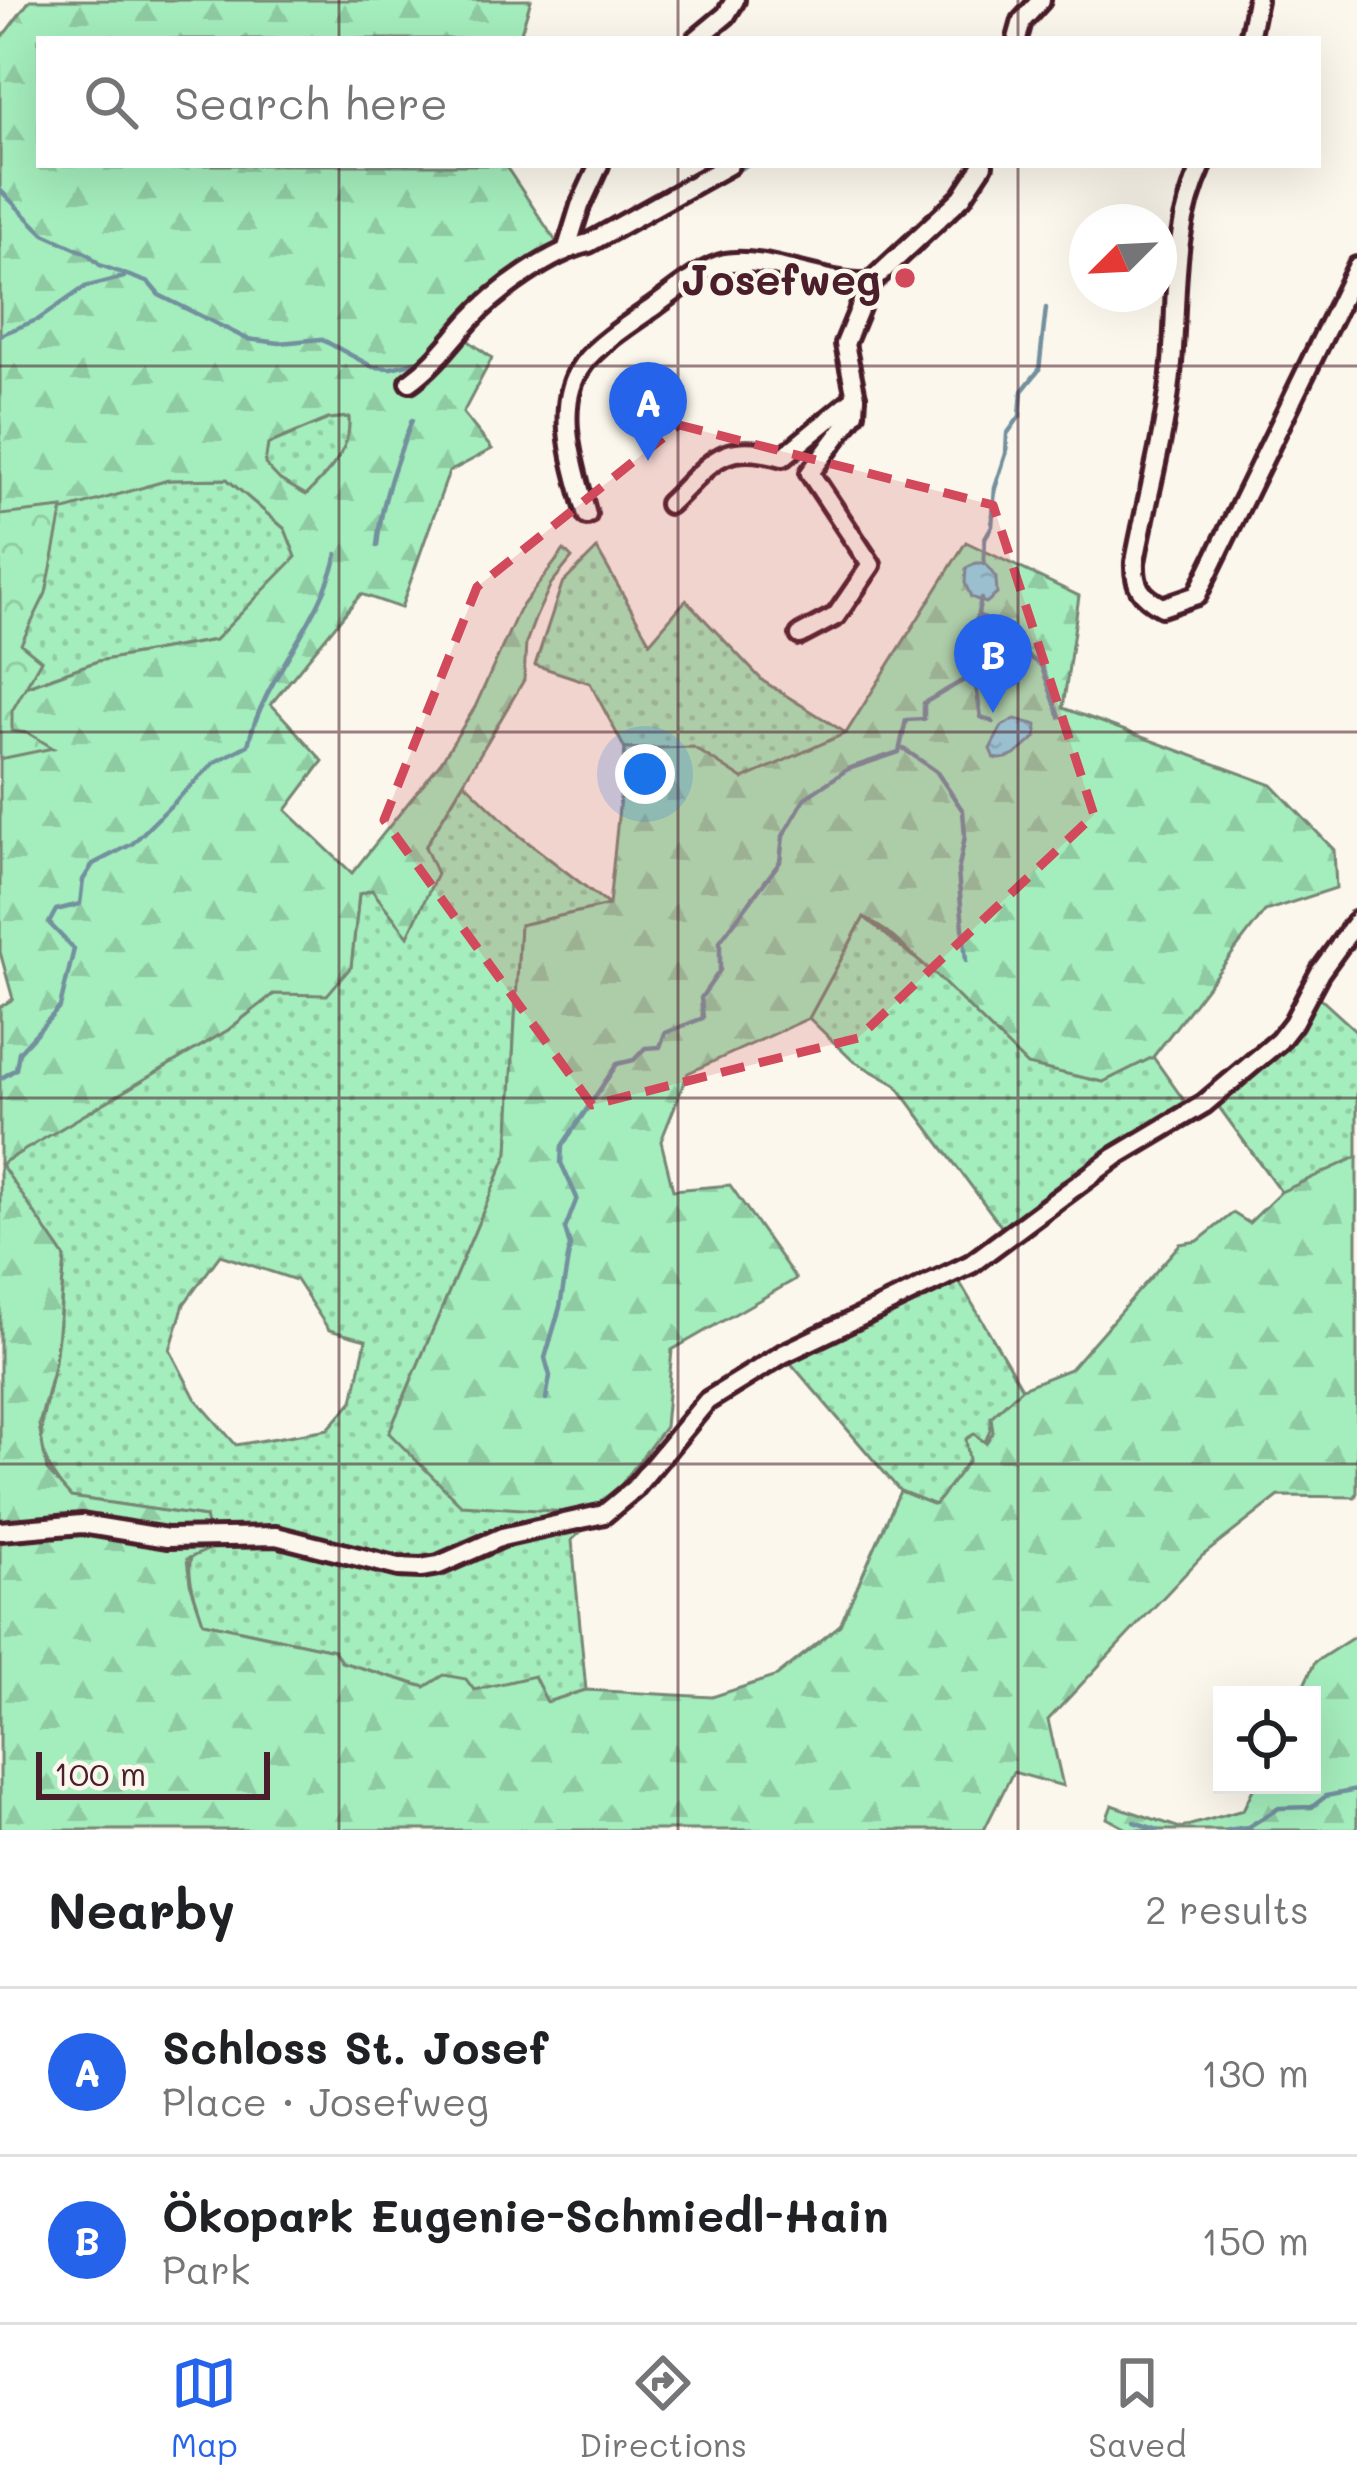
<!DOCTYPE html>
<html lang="en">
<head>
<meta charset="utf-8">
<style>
  body { margin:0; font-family:Mali,sans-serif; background:#f2f2f2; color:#202124 }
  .controls { position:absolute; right:36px; bottom:36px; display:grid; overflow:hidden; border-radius:0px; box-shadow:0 12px 48px #0002 }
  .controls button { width:108px; height:108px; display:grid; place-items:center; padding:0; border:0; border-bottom:3px solid #e0e0e0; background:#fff; color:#202124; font:60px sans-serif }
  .compass { position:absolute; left:1069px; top:204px; width:108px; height:108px; border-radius:50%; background:#fff; box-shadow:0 12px 48px #0002; rotate:246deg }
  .scale { position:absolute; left:36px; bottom:30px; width:234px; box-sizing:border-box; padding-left:12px; border:6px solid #4a1f2b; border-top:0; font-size:33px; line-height:42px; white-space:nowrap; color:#4a1f2b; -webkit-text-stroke:9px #fbf7ec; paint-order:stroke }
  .you { position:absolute; left:645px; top:774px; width:42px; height:42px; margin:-30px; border:9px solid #fff; border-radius:50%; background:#1a73e8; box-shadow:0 0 0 18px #1a73e833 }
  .badge { display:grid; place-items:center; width:78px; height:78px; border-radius:50%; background:#2563eb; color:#fff; font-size:39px; font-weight:700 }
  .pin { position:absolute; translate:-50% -99px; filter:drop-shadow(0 3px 6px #0008) }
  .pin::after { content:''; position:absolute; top:63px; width:42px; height:36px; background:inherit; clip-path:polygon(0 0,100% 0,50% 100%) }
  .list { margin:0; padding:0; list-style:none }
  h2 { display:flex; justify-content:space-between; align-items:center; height:156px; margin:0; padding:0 48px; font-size:51px }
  h2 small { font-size:39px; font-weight:400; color:#757577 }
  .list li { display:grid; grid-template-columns:78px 1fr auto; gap:36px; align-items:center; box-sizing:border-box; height:168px; padding:0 48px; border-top:3px solid #e0e0e0 }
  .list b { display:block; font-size:45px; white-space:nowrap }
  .list p { margin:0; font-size:39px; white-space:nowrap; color:#757577 }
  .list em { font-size:39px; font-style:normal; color:#757577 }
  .icon { flex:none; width:66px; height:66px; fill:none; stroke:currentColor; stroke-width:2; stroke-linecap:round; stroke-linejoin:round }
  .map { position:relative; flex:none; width:1357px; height:1830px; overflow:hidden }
  .search { position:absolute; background:#fff; box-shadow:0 12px 48px #0002; left:36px; right:36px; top:36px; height:132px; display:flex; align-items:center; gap:30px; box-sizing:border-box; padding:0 42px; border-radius:0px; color:#757577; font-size:45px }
  .sheet { height:492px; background:#fff }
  nav { display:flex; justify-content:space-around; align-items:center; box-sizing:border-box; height:168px; border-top:3px solid #e0e0e0; background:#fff; font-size:33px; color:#757577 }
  nav a { display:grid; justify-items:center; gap:6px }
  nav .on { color:#2563eb }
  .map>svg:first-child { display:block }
  .grass { fill:url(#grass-dots); stroke:#778674; stroke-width:3; fill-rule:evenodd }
  .forest { fill:url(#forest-firs); stroke:#778674; stroke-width:3; fill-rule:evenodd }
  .park { fill:url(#park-crowns); stroke:#778674; stroke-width:3 }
  .water { fill:url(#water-ripples); stroke:#72909e; stroke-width:3 }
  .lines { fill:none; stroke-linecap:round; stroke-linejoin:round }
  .stream { stroke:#72909e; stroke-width:4.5 }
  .minor-casing { stroke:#4a1f2b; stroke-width:26 }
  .minor { stroke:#fbf7ec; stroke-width:16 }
  .marked { fill:#d1495b; fill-opacity:0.2; stroke:#d1495b; stroke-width:9; stroke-dasharray:24 15; stroke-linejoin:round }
  .grid { fill:none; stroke:#4a1f2b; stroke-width:3; stroke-opacity:0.55 }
  .poi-dot { fill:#d1495b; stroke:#fbf7ec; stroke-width:4.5 }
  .labels { text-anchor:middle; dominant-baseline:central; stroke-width:9; stroke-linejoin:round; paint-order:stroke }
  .poi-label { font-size:42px; font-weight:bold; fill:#4a1f2b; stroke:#fbf7ec; text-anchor:end }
</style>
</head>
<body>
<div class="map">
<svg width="1357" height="1830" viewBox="0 0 1357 1830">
  <defs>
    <pattern id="grass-dots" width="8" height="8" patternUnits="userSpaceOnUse" patternTransform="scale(3)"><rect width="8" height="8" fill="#a4edbc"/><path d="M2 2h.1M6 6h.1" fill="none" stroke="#8fcba2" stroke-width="1.8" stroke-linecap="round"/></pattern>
    <pattern id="forest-firs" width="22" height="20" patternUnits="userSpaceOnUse" patternTransform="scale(3)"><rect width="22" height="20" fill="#a4edbc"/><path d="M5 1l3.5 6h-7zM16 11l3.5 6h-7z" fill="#8fcba2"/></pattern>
    <pattern id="park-crowns" width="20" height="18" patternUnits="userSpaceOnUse" patternTransform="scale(3)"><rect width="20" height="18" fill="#a4edbc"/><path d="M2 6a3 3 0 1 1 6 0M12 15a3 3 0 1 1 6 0" fill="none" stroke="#8fcba2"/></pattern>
    <pattern id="water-ripples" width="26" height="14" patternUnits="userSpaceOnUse" patternTransform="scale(3)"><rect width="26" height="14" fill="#8ddceb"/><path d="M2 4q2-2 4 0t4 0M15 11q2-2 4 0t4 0" fill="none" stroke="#7bbcca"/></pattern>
  </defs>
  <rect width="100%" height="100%" fill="#fbf7ec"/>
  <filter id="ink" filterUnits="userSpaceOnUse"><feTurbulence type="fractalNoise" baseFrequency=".00833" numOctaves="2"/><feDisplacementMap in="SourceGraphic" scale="24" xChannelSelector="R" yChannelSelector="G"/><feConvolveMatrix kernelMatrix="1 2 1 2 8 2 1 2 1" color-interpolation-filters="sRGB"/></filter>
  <g filter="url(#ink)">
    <g class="grass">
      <path d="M349,417C352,450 328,473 306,495L280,480L264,464L268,444L328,419Z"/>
      <path d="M227,479L285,529L297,557L215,640L98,661L4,694L35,517L168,480Z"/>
      <path d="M597,549L650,642L686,600L763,681L846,733L743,780L693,748L625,749L590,683L535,665L562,584Z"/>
      <path d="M464,782L520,836L609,905L520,925L508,1153L389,1433L599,1514L572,1540L586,1690L547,1702L425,1687L341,1662L334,1650L203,1622C186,1571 184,1566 205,1517L70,1497C25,1445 44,1424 54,1364C61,1329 61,1293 65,1258L0,1164L228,1030L274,994L351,967L359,894L372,890L408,935L425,847ZM220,1255L296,1280L329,1330L366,1340L353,1401L328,1429L236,1445L195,1398L170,1350L184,1304Z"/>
      <path d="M864,917L937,976L1027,1065L1103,1082L1153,1057L1188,1106L1279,1041L1310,989L1357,1032V1157L1281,1192L1216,1103L1209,1100L1009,1237L896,1085L852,1060L809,1018Z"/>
      <path d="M959,1281L1022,1388L991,1417C995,1444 952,1482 935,1505L900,1491L783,1354Z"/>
    </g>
    <g class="forest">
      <path d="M30,0H531L519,39H39V165H505L557,243L494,286L455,331L492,358L463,413L492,449L449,472L401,608L361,594L271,704L323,761L286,810L352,873L441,762L475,707L519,610L564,550L572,558L551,584L535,619L526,643L524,680L425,847L437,874L408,936L372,890L359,894L351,967L327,995L273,994L228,1030L1,1164L65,1258L55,1362L39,1425L47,1470L71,1497L205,1517L212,1548L187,1559L190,1583L203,1622L334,1650L341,1662L425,1687L444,1675L466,1679L474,1690L534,1676L547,1702L586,1690L712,1697L777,1676L840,1625L900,1491L935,1505L969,1460L966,1439L974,1434L986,1443L993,1432L991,1417L1022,1388L1070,1369L1180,1244L1198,1241L1233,1213L1249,1223L1281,1192L1357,1157V1493L1355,1497L1279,1496L1202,1556L1048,1720L1063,1786L1013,1772L984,1830H0V1007L13,999L0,952V696L98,661L215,640L296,557L285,529L227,479L168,480L0,529V40ZM349,417C352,450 328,473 306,495L280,480L265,464L268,444L328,419Z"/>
      <path d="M966,542L1079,596L1063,708L1272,785L1334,850L1336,888L1265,911L1153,1057L1103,1082L1027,1065L937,976L887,932L864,917L809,1018L688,1073L661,1141L673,1190L730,1185L796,1279L672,1350L665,1427L599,1514L461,1505L389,1433L508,1153L520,925L609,905L625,749L693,747L743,779L846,733Z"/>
      <path d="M1357,1635V1830H1129L1107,1818L1112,1805L1180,1828L1243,1810L1255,1785H1312V1695H1299L1315,1662Z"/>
    </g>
    <path class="park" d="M63,508L46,593L21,644L41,660L12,711V731L28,733L53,748L0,759V515Z"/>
    <g class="water">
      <path d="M976,563H985L996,578L997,594L986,603L971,597L965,583L966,568Z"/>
      <path d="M1015,719L1037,725L1036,737C1024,747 1012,763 994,758L990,749L1002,726Z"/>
    </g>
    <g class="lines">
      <g class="stream">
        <path d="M0,190L44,234L88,254L100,265L149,283L159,295L247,339L280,343L321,339L373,367L391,368L424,360"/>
        <path d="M693,194L747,165"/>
        <path d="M454,327L474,304"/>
        <path d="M0,335L39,319L85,287L124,277"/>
        <path d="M377,546C381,501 396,462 412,420"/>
        <path d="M984,564L985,538L992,526L995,488L1006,454L1007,434L1020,416L1022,391L1039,370L1046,308"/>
        <path d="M978,615L995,625L1007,643L1041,665L1060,717"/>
        <path d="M966,673L976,687L981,717L993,722"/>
        <path d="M904,749L936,771L963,811L965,836L958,872L966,961"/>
        <path d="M0,1079L16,1069L19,1052L60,1007L74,949L49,923L56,910L80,904L83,880L93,864L132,844L215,762L248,745C264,676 321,623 337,554"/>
        <path d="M546,1399L550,1376L545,1358L560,1307L570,1246L565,1229L577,1198L561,1163L562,1146L617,1064L634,1060L645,1048L660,1047L665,1033L703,1018L701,998L720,970V941L780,862L783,836L805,798L848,769L899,752L906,720L924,719V703L964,680L981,599"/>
        <path d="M1134,1822L1158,1830"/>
        <path d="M1228,1830L1248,1827L1279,1808L1312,1807L1326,1796L1357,1790"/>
      </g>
      <g class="minor-casing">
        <g id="minor">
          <path d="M697,39L726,15L735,0"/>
          <path d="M1017,39L1022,21L1041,0"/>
          <path d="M1249,39L1257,0"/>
          <path d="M1202,165C1171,233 1178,292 1172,363C1167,429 1147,497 1135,562C1134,586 1141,596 1162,607L1197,595L1357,267"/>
          <path d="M567,248L580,206L599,165"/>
          <path d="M410,382C435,364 450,342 470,320C496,291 552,251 589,243L729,165"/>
          <path d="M669,504C712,463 721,439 783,457L856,397"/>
          <path d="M587,515C575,470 552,406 583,364C596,345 635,320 655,306C675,292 702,268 725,263C765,255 822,285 870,283"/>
          <path d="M800,635L836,616L871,565L810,473L855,413L856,397L845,344L870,283L962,197L983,165"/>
          <path d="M0,1531L82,1524L167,1538L276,1536L398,1567L421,1568L439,1565L502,1537L604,1514L634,1489L707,1401L783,1354L971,1264L1115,1157L1204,1104L1279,1041L1293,1023L1320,972L1357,921"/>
        </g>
      </g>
      <use href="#minor" class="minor"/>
    </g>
  </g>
  <path class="marked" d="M679,425L993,505L1094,815L858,1038L592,1105L384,820L477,587Z"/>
  <path class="grid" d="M339,0V39M678,0V39M1018,0V39M339,165V1830M678,165V1830M1018,165V1830M0,366H1357M0,732H1357M0,1098H1357M0,1464H1357"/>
  <circle class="poi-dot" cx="905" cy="278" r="12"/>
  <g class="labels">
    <g class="poi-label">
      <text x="881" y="278">Josefweg</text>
    </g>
  </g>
</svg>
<div class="controls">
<button><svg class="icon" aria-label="locate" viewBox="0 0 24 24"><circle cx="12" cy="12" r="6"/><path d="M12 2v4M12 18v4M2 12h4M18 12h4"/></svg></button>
</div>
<svg class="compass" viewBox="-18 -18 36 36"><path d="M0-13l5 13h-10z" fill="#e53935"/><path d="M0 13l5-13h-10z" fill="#757577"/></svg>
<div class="scale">100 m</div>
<div class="you"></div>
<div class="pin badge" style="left:648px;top:461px">A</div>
<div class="pin badge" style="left:993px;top:713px">B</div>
<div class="search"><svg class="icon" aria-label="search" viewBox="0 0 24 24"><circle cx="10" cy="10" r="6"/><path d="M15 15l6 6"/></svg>Search here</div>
</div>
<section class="sheet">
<h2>Nearby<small>2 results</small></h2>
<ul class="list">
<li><span class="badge">A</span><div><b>Schloss St. Josef</b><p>Place · Josefweg</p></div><em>130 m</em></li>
<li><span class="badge">B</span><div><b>Ökopark Eugenie-Schmiedl-Hain</b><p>Park</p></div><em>150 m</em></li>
</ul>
</section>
<nav>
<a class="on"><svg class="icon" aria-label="map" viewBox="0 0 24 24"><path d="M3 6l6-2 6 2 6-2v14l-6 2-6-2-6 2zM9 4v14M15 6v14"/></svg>Map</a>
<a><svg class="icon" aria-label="directions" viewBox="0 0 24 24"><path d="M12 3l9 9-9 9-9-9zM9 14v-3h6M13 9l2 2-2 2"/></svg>Directions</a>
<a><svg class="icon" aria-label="saved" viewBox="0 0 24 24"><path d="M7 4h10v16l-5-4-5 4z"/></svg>Saved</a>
</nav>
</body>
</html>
